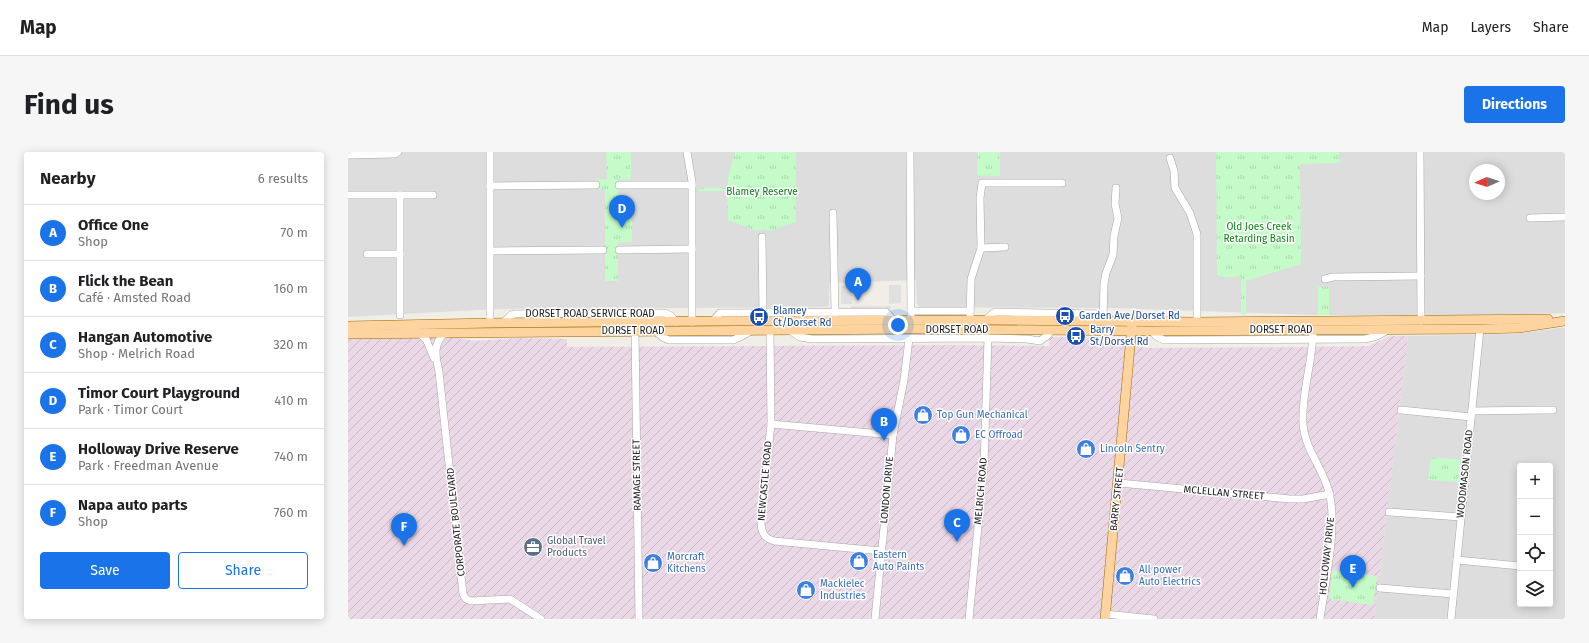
<!DOCTYPE html>
<html lang="en">
<head>
<meta charset="utf-8">
<style>
  body { margin:0; font-family:"Fira Sans",sans-serif; background:#f6f6f6; color:#202124 }
  .controls { position:absolute; right:12px; bottom:12px; display:grid; overflow:hidden; border-radius:4px; box-shadow:0 2px 10px #0003 }
  .controls button { width:36px; height:36px; display:grid; place-items:center; padding:0; border:0; border-bottom:1px solid #e0e0e0; background:#fff; color:#202124; font:20px sans-serif }
  .compass { position:absolute; left:1121px; top:12px; width:36px; height:36px; border-radius:50%; background:#fff; box-shadow:0 2px 10px #0003; rotate:267deg }
  .you { position:absolute; left:550px; top:173px; width:14px; height:14px; margin:-10px; border:3px solid #fff; border-radius:50%; background:#1a73e8; box-shadow:0 0 0 6px #1a73e833 }
  .badge { display:grid; place-items:center; width:26px; height:26px; border-radius:50%; background:#1a73e8; color:#fff; font-size:13px; font-weight:700 }
  .pin { position:absolute; translate:-50% -33px; filter:drop-shadow(0 1px 2px #0008) }
  .pin::after { content:''; position:absolute; top:21px; width:14px; height:12px; background:inherit; clip-path:polygon(0 0,100% 0,50% 100%) }
  .list { margin:0; padding:0; list-style:none }
  h2 { display:flex; justify-content:space-between; align-items:center; height:52px; margin:0; padding:0 16px; font-size:17px }
  h2 small { font-size:13px; font-weight:400; color:#757577 }
  .list li { display:grid; grid-template-columns:26px 1fr auto; gap:12px; align-items:center; box-sizing:border-box; height:56px; padding:0 16px; border-top:1px solid #e0e0e0 }
  .list b { display:block; font-size:15px; white-space:nowrap }
  .list p { margin:0; font-size:13px; white-space:nowrap; color:#757577 }
  .list em { font-size:13px; font-style:normal; color:#757577 }
  .actions { display:flex; gap:8px; padding:12px 16px }
  .actions a { flex:1; padding:9px 0; border:1px solid #1a73e8; border-radius:4px; text-align:center; font-size:14px; color:#1a73e8 }
  .actions .main { background:#1a73e8; color:#fff }
  .icon { flex:none; width:22px; height:22px; fill:none; stroke:currentColor; stroke-width:2; stroke-linecap:round; stroke-linejoin:round }
  .map { position:relative; flex:none; width:1217px; height:467px; overflow:hidden; border-radius:4px }
  header { display:flex; align-items:center; gap:24px; box-sizing:border-box; height:56px; padding:0 20px; background:#fff; border-bottom:1px solid #e0e0e0 }
  header strong { font-size:19px }
  nav { display:flex; gap:22px; margin-inline-start:auto; font-size:14px }
  .intro { display:flex; align-items:center; justify-content:space-between; box-sizing:border-box; height:96px; padding:0 24px }
  h1 { margin:0; font-size:28px }
  .button { padding:10px 18px; border-radius:4px; background:#1a73e8; color:#fff; font-size:14px; font-weight:700 }
  main { display:flex; gap:24px; padding:0 24px }
  aside { flex:1; background:#fff; border-radius:4px; box-shadow:0 2px 10px #0003 }
  .map>svg:first-child { display:block }
  .residential { fill:#dedddd; fill-rule:evenodd }
  .industrial { fill:url(#industrial-furrows) }
  .park { fill:url(#park-tufts) }
  .parking { fill:#e0e0e0 }
  .lines { fill:none; stroke-linecap:round; stroke-linejoin:round }
  .minor-casing { stroke:#a7a7a7; stroke-width:8 }
  .major-casing { stroke:#9c6800; stroke-width:10 }
  .minor { stroke:#fff; stroke-width:7 }
  .major { stroke:#fdd49f; stroke-width:9 }
  .labels { text-anchor:middle; dominant-baseline:central; stroke-width:3; stroke-linejoin:round; paint-order:stroke }
  .park-label { font-size:10px; fill:#0a8314; stroke:#fff }
  .transit-label { font-size:10px; fill:#164399; stroke:#fff; text-anchor:start }
  .street-label { font-size:10px; fill:#202020; stroke:#fff }
  .shop-label { font-size:10px; fill:#366cbe; stroke:#fff; text-anchor:start }
  .service-label { font-size:10px; fill:#4e5e75; stroke:#fff; text-anchor:start }
</style>
</head>
<body>
<header>
<strong>Map</strong>
<nav><a>Map</a><a>Layers</a><a>Share</a></nav>
</header>
<div class="intro"><h1>Find us</h1><a class="button">Directions</a></div>
<main>
<aside>
<h2>Nearby<small>6 results</small></h2>
<ul class="list">
<li><span class="badge">A</span><div><b>Office One</b><p>Shop</p></div><em>70 m</em></li>
<li><span class="badge">B</span><div><b>Flick the Bean</b><p>Café · Amsted Road</p></div><em>160 m</em></li>
<li><span class="badge">C</span><div><b>Hangan Automotive</b><p>Shop · Melrich Road</p></div><em>320 m</em></li>
<li><span class="badge">D</span><div><b>Timor Court Playground</b><p>Park · Timor Court</p></div><em>410 m</em></li>
<li><span class="badge">E</span><div><b>Holloway Drive Reserve</b><p>Park · Freedman Avenue</p></div><em>740 m</em></li>
<li><span class="badge">F</span><div><b>Napa auto parts</b><p>Shop</p></div><em>760 m</em></li>
</ul>
<div class="actions"><a class="main">Save</a><a>Share</a></div>
</aside>
<div class="map">
<svg width="1217" height="467" viewBox="0 0 1217 467">
  <defs>
    <pattern id="industrial-furrows" width="10" height="10" patternUnits="userSpaceOnUse"><rect width="10" height="10" fill="#ead8e7"/><path d="M-1 1l2-2M0 10L10 0M9 11l2-2" fill="none" stroke="#c8b9c6"/></pattern>
    <pattern id="park-tufts" width="24" height="20" patternUnits="userSpaceOnUse"><rect width="24" height="20" fill="#c4fbc8"/><path d="M3 7l-1-3M5 7V3M7 7l1-3M15 17l-1-3M17 17v-4M19 17l1-3" fill="none" stroke="#a8d7ac"/></pattern>
  </defs>
  <rect width="100%" height="100%" fill="#f1ede7"/>
  <g class="residential">
    <path d="M0,0H1217V161L1130,163H964L762,156L572,155L569,152L568,128L481,131V153L479,155L149,157L0,165ZM1127,18H1151V42H1127Z"/>
    <path d="M1211,176H1217V467H1026L1060,184L1167,182ZM1172,314H1202V452H1172Z"/>
  </g>
  <path class="industrial" d="M94,183L127,189L170,186L219,187V195L600,193L701,194L702,185L770,186L776,191L797,196L954,195L1021,194L1041,184H1060L1026,467H0V187Z"/>
  <g class="park">
    <path d="M258,0H283V27L270,28L271,66H284V90H270V129H257V37H250V27H259Z"/>
    <path d="M387,0H448V70L421,79L415,77L409,79L380,68L379,39H350V36H380V26Z"/>
    <path d="M629,0H652V25L637,23L629,26Z"/>
    <path d="M868,0H991L992,11L952,12L953,112L898,129V163H893V125H869Z"/>
    <rect x="970" y="135" width="11" height="28"/>
    <path d="M1083,305L1113,308L1111,330L1080,328Z"/>
    <path d="M985,418L1029,424L1025,453L981,447Z"/>
  </g>
  <g class="parking">
    <path d="M541,133H553V151L541,152Z"/>
    <rect x="493" y="134" width="11" height="18"/>
    <path d="M503,154H543V157L503,158Z"/>
  </g>
  <g class="lines">
    <g class="minor-casing">
      <g id="minor">
        <path d="M142,0V171"/>
        <path d="M339,0L344,30V170"/>
        <path d="M562,0L563,168"/>
        <path d="M1072,0L1073,169"/>
        <path d="M0,3L46,2L50,0"/>
        <path d="M822,6L826,19L827,36L842,61L849,82V170"/>
        <path d="M271,33H344"/>
        <path d="M142,34L248,33"/>
        <path d="M0,43H85"/>
        <path d="M52,43V163"/>
        <path d="M485,61L487,160"/>
        <path d="M1182,66L1217,65"/>
        <path d="M414,85L415,161"/>
        <path d="M633,96L657,95"/>
        <path d="M271,98L344,97"/>
        <path d="M143,99L255,98"/>
        <path d="M19,102H52"/>
        <path d="M977,127L985,125L1073,124"/>
        <path d="M563,159H622"/>
        <path d="M622,168L623,127L633,96L632,46L634,31H714"/>
        <path d="M637,168L647,160L756,162"/>
        <path d="M365,169L372,161L538,160L546,169"/>
        <path d="M755,169L756,132L758,121L765,103L766,84L770,66L767,52L768,36"/>
        <path d="M155,171L163,163L167,162L317,161L323,164L328,170"/>
        <path d="M441,178L452,185L464,187L640,186L679,187L692,189L700,183L703,178"/>
        <path d="M965,178C965,210 953,241 955,272C957,298 975,316 981,340C990,374 977,431 972,467"/>
        <path d="M287,179L291,467"/>
        <path d="M307,179L316,186L321,188H385L394,184L403,179"/>
        <path d="M422,179L423,272L413,369C413,380 416,386 426,389L533,399"/>
        <path d="M804,179L808,184L816,188L1017,187L1029,184L1040,178"/>
        <path d="M71,181L78,187L86,206"/>
        <path d="M97,181C84,192 88,205 91,220L115,442L118,447L123,449L162,447L193,467"/>
        <path d="M1053,258L1123,265"/>
        <path d="M1124,259L1205,258"/>
        <path d="M423,272L545,283"/>
        <path d="M771,331L942,347H955L982,342"/>
        <path d="M1041,360L1113,365"/>
        <path d="M1109,408L1172,414"/>
        <path d="M1032,436L1105,442"/>
        <path d="M757,462L806,467"/>
        <path d="M527,467L545,283L556,228L561,187"/>
        <path d="M621,467L636,313L640,186"/>
        <path d="M1103,467L1132,177"/>
      </g>
    </g>
    <g class="major-casing">
      <g id="major">
        <path d="M0,174L142,171L365,169L637,168L849,170L1200,167"/>
        <path d="M0,182L564,177L804,179L1132,177L1171,176L1217,169"/>
        <path d="M757,467L784,173"/>
      </g>
    </g>
    <use href="#minor" class="minor"/>
    <use href="#major" class="major"/>
  </g>
  <defs>
    <g id="bus-disc" transform="scale(1)"><circle r="9.5" fill="#1a4fb4" stroke="#fff"/><path d="M-5-6H5V4H4V6H2V4H-2V6H-4V4H-5ZM-3.5-4V0h7V-4ZM-3.5 1.2v1.5H-2V1.2ZM2 1.2v1.5H3.5V1.2Z" fill="#fff"/></g>
    <g id="shop-disc" transform="scale(1)"><circle r="9.5" fill="#3f7fe0" stroke="#fff"/><path d="M-5-2.5h2.3a2.7 3.5 0 0 1 5.4 0H5L5.5 6h-11ZM-1.5-2.5h3a1.5 2.3 0 0 0-3 0Z" fill="#fff"/></g>
    <g id="office-disc" transform="scale(1)"><circle r="9.5" fill="#5c6f8a" stroke="#fff"/><path d="M-6-3h4V-5.5h4V-3h4V5H-6ZM-1-4.5V-3h2v-1.5ZM-6 0V1H6V0Z" fill="#fff"/></g>
  </defs>
  <g fill-rule="evenodd">
    <use href="#bus-disc" x="717" y="164"/>
    <use href="#bus-disc" x="411" y="165"/>
    <use href="#bus-disc" x="728" y="184"/>
    <use href="#shop-disc" x="575" y="263"/>
    <use href="#shop-disc" x="613" y="283"/>
    <use href="#shop-disc" x="738" y="297"/>
    <use href="#office-disc" x="185" y="395"/>
    <use href="#shop-disc" x="511" y="409"/>
    <use href="#shop-disc" x="305" y="411"/>
    <use href="#shop-disc" x="777" y="424"/>
    <use href="#shop-disc" x="458" y="438"/>
  </g>
  <g class="labels">
    <g class="park-label">
      <text x="414" y="40">Blamey Reserve</text>
      <text x="911" y="75">Old Joes Creek<tspan x="911" dy="12">Retarding Basin</tspan></text>
    </g>
    <g class="transit-label">
      <text x="425" y="159">Blamey<tspan x="425" dy="12">Ct/Dorset Rd</tspan></text>
      <text x="731" y="164">Garden Ave/Dorset Rd</text>
      <text x="742" y="178">Barry<tspan x="742" dy="12">St/Dorset Rd</tspan></text>
    </g>
    <g class="street-label">
      <text x="242" y="162">DORSET ROAD SERVICE ROAD</text>
      <text x="609" y="178">DORSET ROAD</text>
      <text x="933" y="178">DORSET ROAD</text>
      <text x="285" y="179">DORSET ROAD</text>
      <text transform="translate(1117 322) rotate(-84)">WOODMASON ROAD</text>
      <text transform="translate(289 323) rotate(-91)">RAMAGE STREET</text>
      <text transform="translate(417 329) rotate(-85)">NEWCASTLE ROAD</text>
      <text transform="translate(539 338) rotate(-85)">LONDON DRIVE</text>
      <text transform="translate(633 339) rotate(-85)">MELRICH ROAD</text>
      <text transform="translate(876 341) rotate(5)">MCLELLAN STREET</text>
      <text transform="translate(769 347) rotate(-84)">BARRY STREET</text>
      <text transform="translate(108 370) rotate(-96)">CORPORATE BOULEVARD</text>
      <text transform="translate(979 404) rotate(-84)">HOLLOWAY DRIVE</text>
    </g>
    <g class="shop-label">
      <text x="589" y="263">Top Gun Mechanical</text>
      <text x="627" y="283">EC Offroad</text>
      <text x="752" y="297">Lincoln Sentry</text>
      <text x="525" y="403">Eastern<tspan x="525" dy="12">Auto Paints</tspan></text>
      <text x="319" y="405">Morcraft<tspan x="319" dy="12">Kitchens</tspan></text>
      <text x="791" y="418">All power<tspan x="791" dy="12">Auto Electrics</tspan></text>
      <text x="472" y="432">Mackielec<tspan x="472" dy="12">Industries</tspan></text>
    </g>
    <g class="service-label">
      <text x="199" y="389">Global Travel<tspan x="199" dy="12">Products</tspan></text>
    </g>
  </g>
</svg>
<div class="controls">
<button>+</button>
<button>−</button>
<button><svg class="icon" aria-label="locate" viewBox="0 0 24 24"><circle cx="12" cy="12" r="6"/><path d="M12 2v4M12 18v4M2 12h4M18 12h4"/></svg></button>
<button><svg class="icon" aria-label="layers" viewBox="0 0 24 24"><path d="M12 4l9 5-9 5-9-5zM3 14l9 5 9-5"/></svg></button>
</div>
<svg class="compass" viewBox="-18 -18 36 36"><path d="M0-13l5 13h-10z" fill="#e53935"/><path d="M0 13l5-13h-10z" fill="#757577"/></svg>
<div class="you"></div>
<div class="pin badge" style="left:510px;top:149px">A</div>
<div class="pin badge" style="left:536px;top:289px">B</div>
<div class="pin badge" style="left:609px;top:390px">C</div>
<div class="pin badge" style="left:274px;top:76px">D</div>
<div class="pin badge" style="left:1005px;top:436px">E</div>
<div class="pin badge" style="left:56px;top:394px">F</div>
</div>
</main>
</body>
</html>
